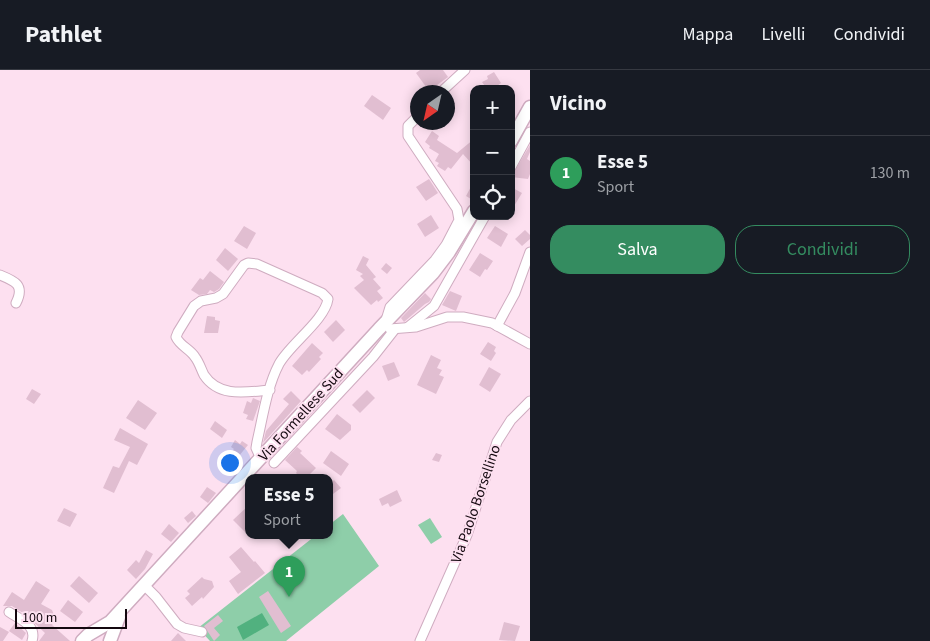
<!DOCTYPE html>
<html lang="it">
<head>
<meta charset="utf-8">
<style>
  body { margin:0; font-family:"Source Sans 3",sans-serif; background:#20242c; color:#f1f3f6 }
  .controls { position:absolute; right:15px; top:15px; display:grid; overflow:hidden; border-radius:10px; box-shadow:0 2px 12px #0003 }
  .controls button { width:45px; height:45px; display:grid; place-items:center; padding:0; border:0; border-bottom:1px solid #363941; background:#171b24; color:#f1f3f6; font:25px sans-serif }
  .compass { position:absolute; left:410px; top:15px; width:45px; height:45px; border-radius:50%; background:#171b24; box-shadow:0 2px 12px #0003; rotate:214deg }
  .scale { position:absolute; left:15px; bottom:12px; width:112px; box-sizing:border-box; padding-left:5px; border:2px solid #13080f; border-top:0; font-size:14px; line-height:18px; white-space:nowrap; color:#13080f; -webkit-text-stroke:4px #fde0f0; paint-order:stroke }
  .you { position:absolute; left:229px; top:392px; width:18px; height:18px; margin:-12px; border:4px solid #fff; border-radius:50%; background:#1a73e8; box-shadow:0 0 0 8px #1a73e833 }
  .badge { display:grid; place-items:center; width:32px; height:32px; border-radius:50%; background:#348c60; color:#fff; font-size:16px; font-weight:700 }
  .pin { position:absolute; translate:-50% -41px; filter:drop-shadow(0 1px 2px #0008) }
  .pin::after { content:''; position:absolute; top:26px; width:18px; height:15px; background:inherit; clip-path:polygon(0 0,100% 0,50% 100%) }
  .popup { position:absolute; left:245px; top:404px; width:88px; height:65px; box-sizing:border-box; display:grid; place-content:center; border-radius:10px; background:#171b24; filter:drop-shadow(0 1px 4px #0005); font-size:16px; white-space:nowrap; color:#9ea1a6 }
  .popup b { font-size:19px; color:#f1f3f6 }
  .popup::after { content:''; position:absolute; left:50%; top:100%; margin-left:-10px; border:10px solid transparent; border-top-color:#171b24 }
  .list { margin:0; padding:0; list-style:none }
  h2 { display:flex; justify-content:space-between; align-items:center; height:65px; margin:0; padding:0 20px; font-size:21px }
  h2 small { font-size:16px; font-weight:400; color:#9ea1a6 }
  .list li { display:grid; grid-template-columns:32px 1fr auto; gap:15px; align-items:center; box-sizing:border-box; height:75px; padding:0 20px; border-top:1px solid #363941 }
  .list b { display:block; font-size:19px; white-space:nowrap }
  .list p { margin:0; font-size:16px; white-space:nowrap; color:#9ea1a6 }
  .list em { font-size:16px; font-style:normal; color:#9ea1a6 }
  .actions { display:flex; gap:10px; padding:15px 20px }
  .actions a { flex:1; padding:11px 0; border:1px solid #348c60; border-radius:20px; text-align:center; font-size:18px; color:#348c60 }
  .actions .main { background:#348c60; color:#fff }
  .icon { flex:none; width:28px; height:28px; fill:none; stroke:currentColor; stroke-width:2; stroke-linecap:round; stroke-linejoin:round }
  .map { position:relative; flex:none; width:530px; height:571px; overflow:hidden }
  header { display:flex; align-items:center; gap:30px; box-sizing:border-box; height:70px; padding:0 25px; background:#171b24; border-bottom:1px solid #363941 }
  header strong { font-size:24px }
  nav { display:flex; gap:28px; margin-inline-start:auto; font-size:18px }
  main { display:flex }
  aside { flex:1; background:#171b24 }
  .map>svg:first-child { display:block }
  .green { fill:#8ecea9 }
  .water { fill:#51b17f }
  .building { fill:#e1bed1 }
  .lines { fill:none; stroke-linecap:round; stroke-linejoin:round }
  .street-casing { stroke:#cfacc0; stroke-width:11 }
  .secondary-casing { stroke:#cfacc0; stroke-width:15 }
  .street { stroke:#fff; stroke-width:9 }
  .secondary { stroke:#fff; stroke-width:12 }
  .labels { text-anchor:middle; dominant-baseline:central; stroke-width:4; stroke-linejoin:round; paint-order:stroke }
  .street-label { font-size:15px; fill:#13080f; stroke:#fde0f0 }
</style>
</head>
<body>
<header>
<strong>Pathlet</strong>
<nav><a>Mappa</a><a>Livelli</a><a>Condividi</a></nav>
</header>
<main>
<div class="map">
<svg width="530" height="571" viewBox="0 0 530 571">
  <rect width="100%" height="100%" fill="#fde0f0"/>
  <g class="green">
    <path d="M343,444L379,496L286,571H210L198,558L315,466H329V455Z"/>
    <path d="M430,448L442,467L431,474L418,455Z"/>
  </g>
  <path class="water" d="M262,543L269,555L243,570L237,557Z"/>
  <g class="building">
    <path d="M420,0H443L448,7L429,21L416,3Z"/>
    <path d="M494,2L501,13L493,19H487L482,12L488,9L487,6Z"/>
    <path d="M372,25L391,38L383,50L364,36Z"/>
    <path d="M432,61L439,66L437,70L457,83L474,69V96L463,84L451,99L448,97L445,101L437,96L439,93L435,91L439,84L429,78L430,76L425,72Z"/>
    <path d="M530,75V82L527,89L530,91V104L528,109L511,107Z"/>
    <path d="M429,109L438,123L426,131L416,117Z"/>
    <path d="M474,111V124L471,129L466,126Z"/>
    <path d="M511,117L522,123L511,141Z"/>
    <path d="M431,145L439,158L425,167L417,154Z"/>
    <path d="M244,156L256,163L247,179L234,171Z"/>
    <path d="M495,156L508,164L501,177L487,168Z"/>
    <path d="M525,160L530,165V169L522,176L515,169Z"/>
    <path d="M225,178L238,189L228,201L216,190Z"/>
    <path d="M480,183L493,191L487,200L485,199L480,207L469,200Z"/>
    <path d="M363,186L369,189L366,195L376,207L373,209L381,218L377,221L383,228L378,232L377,230L371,235L354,218L364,210L360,206L363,204L356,200Z"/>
    <path d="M386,193L392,198L387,204L381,199Z"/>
    <path d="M210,201L224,212L219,219L214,222L210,220L207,224L199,225L191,220L200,208L203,210Z"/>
    <path d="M450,221L462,226L456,241L442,235Z"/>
    <path d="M425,223L431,229L429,232L425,234L404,252L401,248Z"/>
    <path d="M207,246L215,247V250L220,251L218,263H204Z"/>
    <path d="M336,250L345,260L333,272L324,262Z"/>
    <path d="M488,272L496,277L494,281L496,283L491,291L480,284Z"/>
    <path d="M312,273L323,283L319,287L321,289L309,302L307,300L302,305L292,296Z"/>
    <path d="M431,285L441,290L437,298L442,300L439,305L444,307L436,324L417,315Z"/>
    <path d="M394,292L400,306L388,311L382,296Z"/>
    <path d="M489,297L501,304L490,322L479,315Z"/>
    <path d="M32,319L41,324L34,334L26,329Z"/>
    <path d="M367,320L375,328L360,343L352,335Z"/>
    <path d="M291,321L301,331L263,373L266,361L289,334L283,329Z"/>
    <path d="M253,328L260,331L253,351L246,349L248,345L243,343L247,331L251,333Z"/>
    <path d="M138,330L157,343L145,360L126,348Z"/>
    <path d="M337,344L351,355V360L340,370L325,359Z"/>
    <path d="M215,351L227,360L222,368L210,359Z"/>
    <path d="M120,358L148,374L137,395L129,391L114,423L103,418L113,396L119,398L130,377L114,370Z"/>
    <path d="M235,370L240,374L242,371L248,375L238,387L231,382L234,379L231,377Z"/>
    <path d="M297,377L302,381L300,383L316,398L306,408H301L296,403L297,401L285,390Z"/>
    <path d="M331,381L349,394L341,406L323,393Z"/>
    <path d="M436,383L442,385L439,392L432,390Z"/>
    <path d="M334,410L341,418L329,427V415Z"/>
    <path d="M207,417L216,423L208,433L200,427Z"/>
    <path d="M397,420L402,431L390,437L388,433L382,436L379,429Z"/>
    <path d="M249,435V459L245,462L233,450Z"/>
    <path d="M64,438L77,444L70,457L57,451Z"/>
    <path d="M192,441L196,446L188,453L184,448Z"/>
    <path d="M169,454L179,463L171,472L161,464Z"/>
    <path d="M241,477L254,492L255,491L265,503L238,524L229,511L241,502L229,487Z"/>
    <path d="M146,480L153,484L145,499L136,509L127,500L136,490L139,493Z"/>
    <path d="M79,506L98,523L89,533L70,516Z"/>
    <path d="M202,507L204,509L212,511L214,517L203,529L202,527L192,536L185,528L190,524L187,521Z"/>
    <path d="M36,511L50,520L41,534L52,540L56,550L52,555L70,571H39L45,563L26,545L12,536H3L12,522L24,530Z"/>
    <path d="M268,521L291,556L281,563L259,527Z"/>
    <path d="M68,530L83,542L75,552L60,541Z"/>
    <path d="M218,545L223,551L214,558L220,565L214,571L204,556Z"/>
    <path d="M504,552L520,556L515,571L499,570Z"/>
    <path d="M15,553L26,563L22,570L9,561Z"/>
    <path d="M0,557L9,562L3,571H0Z"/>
    <path d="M178,563L186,571H171Z"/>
  </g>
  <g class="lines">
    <g class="street-casing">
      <g id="street">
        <path d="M441,22L465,0"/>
        <path d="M511,97L530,62"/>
        <path d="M0,205C15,211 25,215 16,233"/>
        <path d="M386,250L390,237L435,190L446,175L459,150L457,139L408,66V56L418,46"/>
        <path d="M497,256L515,223L530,182"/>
        <path d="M408,257L434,236L485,146"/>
        <path d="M390,259L416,257L447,247H463L492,253L530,274"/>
        <path d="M261,389L256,378L257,372C263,346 267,317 279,294C289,275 325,250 328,229L322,223L257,194L248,193L244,195L223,224L216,228L201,231L194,236L178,262L176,267C180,276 190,279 195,287C199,292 201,299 204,305C219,328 247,322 270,320"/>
        <path d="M274,393L373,287L395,259"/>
        <path d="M144,515L156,527L177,554L184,558L202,562"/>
        <path d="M9,542C21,550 37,555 32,571"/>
        <path d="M420,571L467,465L497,372L511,350L530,331"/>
      </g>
    </g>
    <g class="secondary-casing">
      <g id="secondary">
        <path d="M511,71L530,37"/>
        <path d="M82,571L88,565L110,552L379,259L433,203L449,182L474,141"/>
        <path d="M110,571L119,547"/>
      </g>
    </g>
    <use href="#street" class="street"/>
    <use href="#secondary" class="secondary"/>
  </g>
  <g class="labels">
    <g class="street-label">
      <text transform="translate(301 345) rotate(-48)">Via Formellese Sud</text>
      <text transform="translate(476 434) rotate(-71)">Via Paolo Borsellino</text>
    </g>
  </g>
</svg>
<div class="controls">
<button>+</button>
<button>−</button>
<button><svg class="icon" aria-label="locate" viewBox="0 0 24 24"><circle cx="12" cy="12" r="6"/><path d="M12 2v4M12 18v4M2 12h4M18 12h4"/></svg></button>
</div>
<svg class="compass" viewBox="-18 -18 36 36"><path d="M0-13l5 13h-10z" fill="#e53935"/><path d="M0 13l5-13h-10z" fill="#9ea1a6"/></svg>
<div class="scale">100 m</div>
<div class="you"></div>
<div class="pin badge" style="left:289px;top:527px;background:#2e9e5b">1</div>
<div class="popup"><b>Esse 5</b>Sport</div>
</div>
<aside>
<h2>Vicino<small></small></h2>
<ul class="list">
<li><span class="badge" style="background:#2e9e5b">1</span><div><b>Esse 5</b><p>Sport</p></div><em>130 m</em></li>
</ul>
<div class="actions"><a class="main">Salva</a><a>Condividi</a></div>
</aside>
</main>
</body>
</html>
